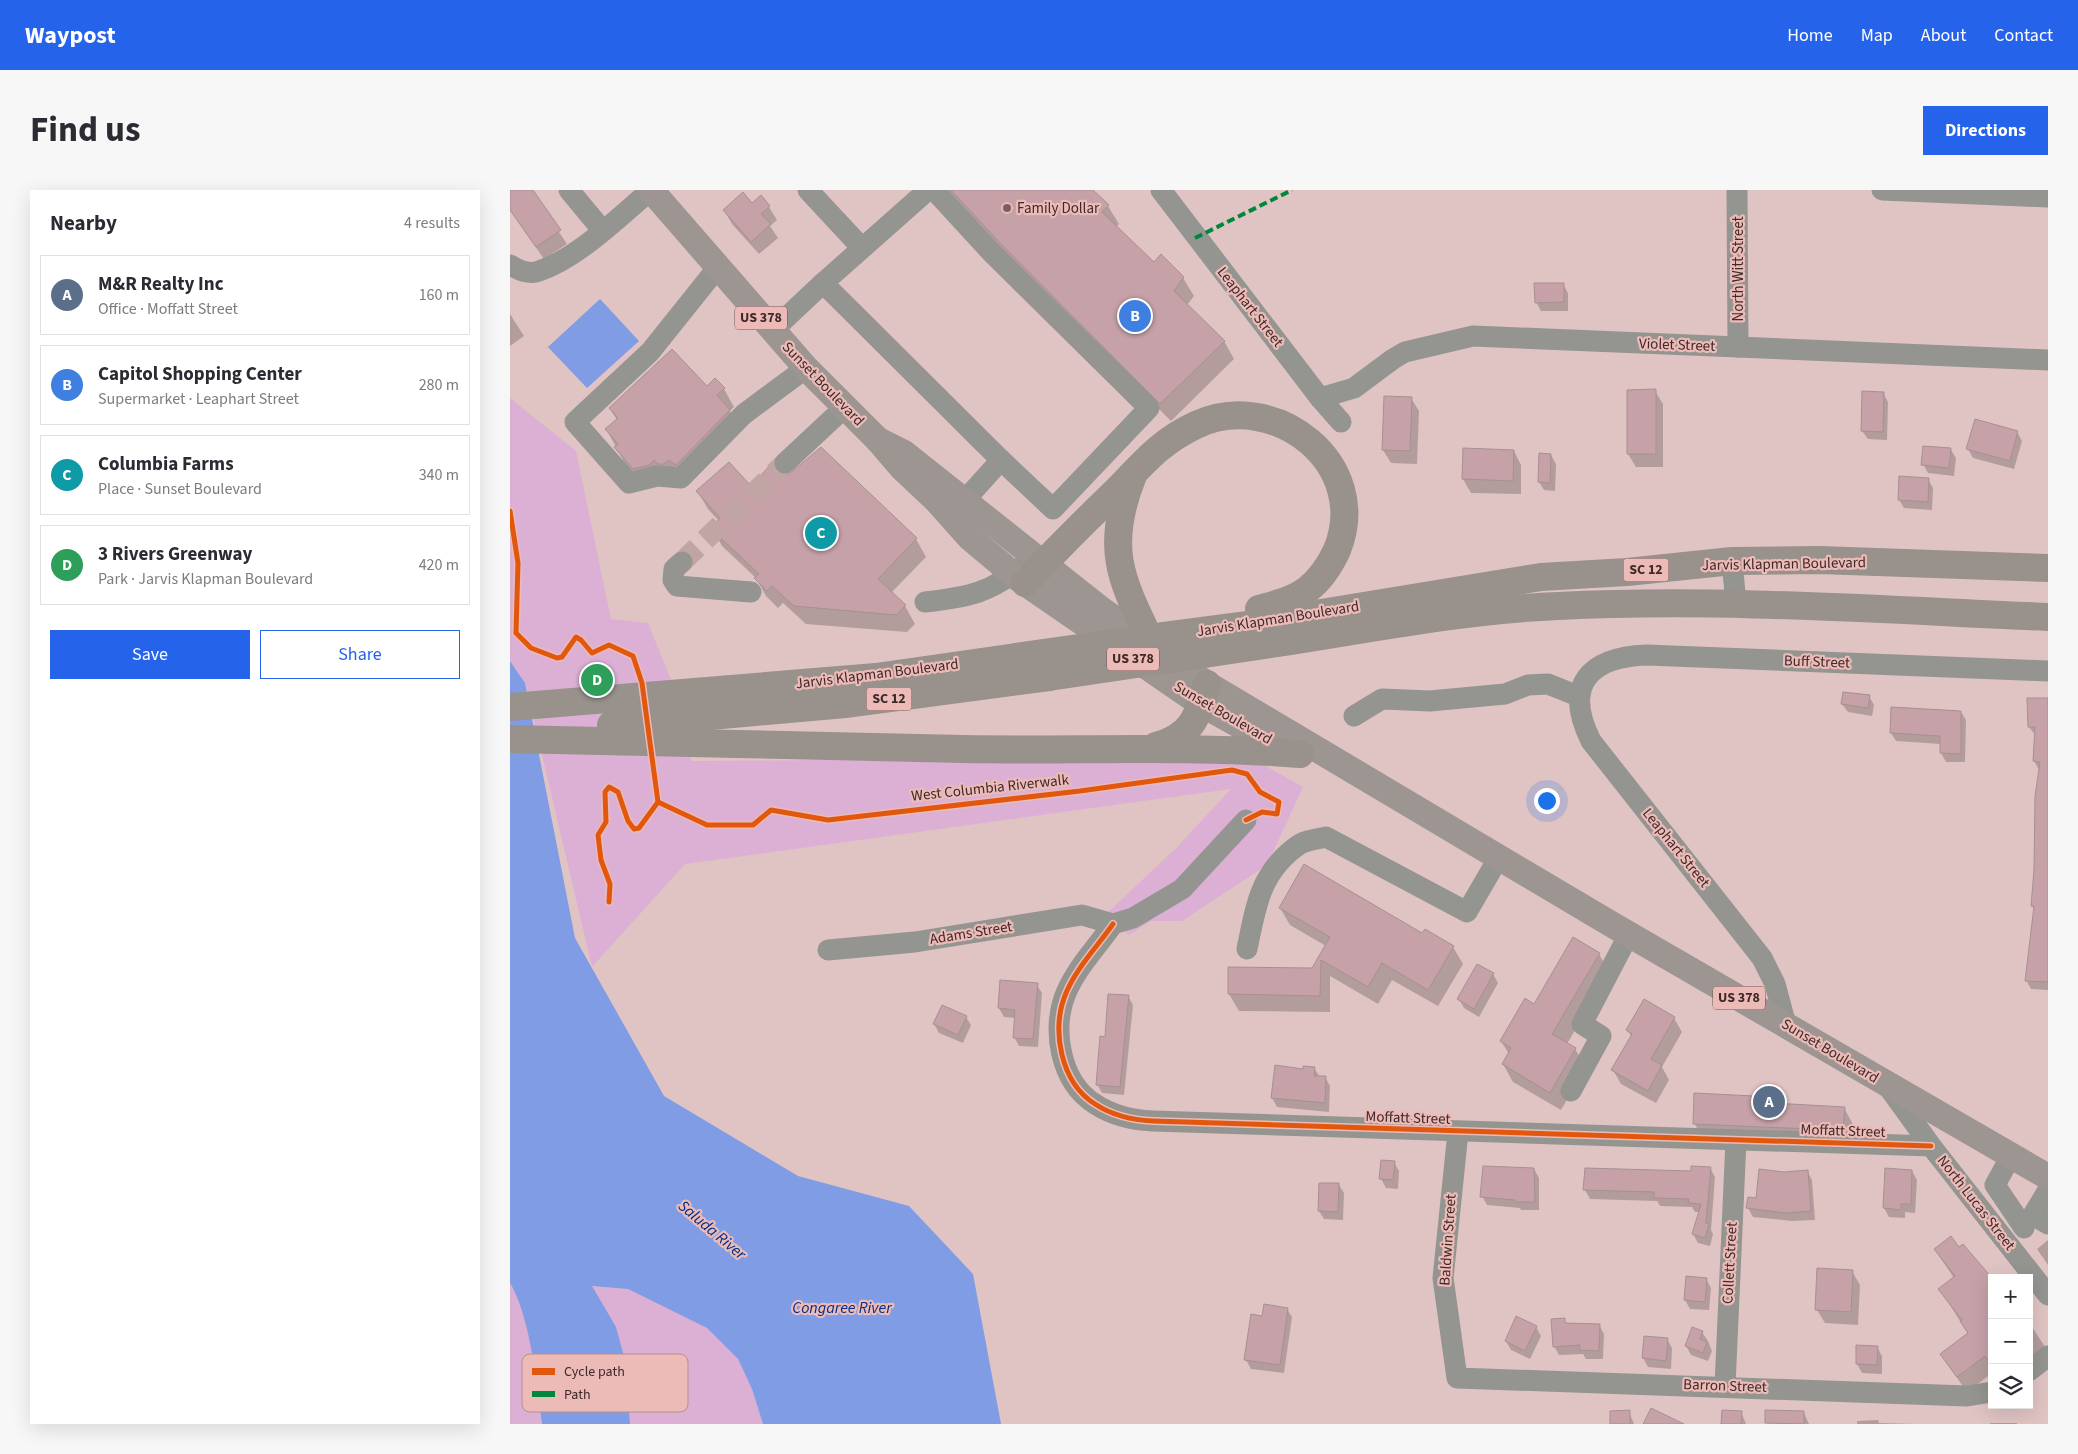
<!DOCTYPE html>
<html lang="en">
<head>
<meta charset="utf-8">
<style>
  body { margin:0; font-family:"Source Sans 3",sans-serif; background:#f7f7f7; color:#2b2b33 }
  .controls { position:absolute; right:15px; bottom:15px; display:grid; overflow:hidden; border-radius:0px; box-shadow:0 5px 20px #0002 }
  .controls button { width:45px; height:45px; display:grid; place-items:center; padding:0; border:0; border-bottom:1px solid #e1e1e2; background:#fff; color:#2b2b33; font:25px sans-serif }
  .you { position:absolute; left:1036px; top:610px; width:18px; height:18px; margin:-12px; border:4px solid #fff; border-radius:50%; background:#1a73e8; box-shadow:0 0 0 8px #1a73e833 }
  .badge { display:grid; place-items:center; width:32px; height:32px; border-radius:50%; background:#2563eb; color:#fff; font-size:16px; font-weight:700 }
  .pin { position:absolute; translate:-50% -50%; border:2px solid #fff; box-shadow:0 1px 5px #0006 }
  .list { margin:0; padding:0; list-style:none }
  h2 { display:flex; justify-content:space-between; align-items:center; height:65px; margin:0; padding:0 20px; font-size:21px }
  h2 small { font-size:16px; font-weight:400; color:#7c7c81 }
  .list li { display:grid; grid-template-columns:32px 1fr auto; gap:15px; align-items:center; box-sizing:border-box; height:80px; margin:0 10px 10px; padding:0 10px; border:1px solid #e1e1e2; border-radius:0px }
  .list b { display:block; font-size:19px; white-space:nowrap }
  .list p { margin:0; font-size:16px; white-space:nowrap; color:#7c7c81 }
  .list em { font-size:16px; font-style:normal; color:#7c7c81 }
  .actions { display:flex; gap:10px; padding:15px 20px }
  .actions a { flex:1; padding:11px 0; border:1px solid #2563eb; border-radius:0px; text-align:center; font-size:18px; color:#2563eb }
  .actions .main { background:#2563eb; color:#fff }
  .icon { flex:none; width:28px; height:28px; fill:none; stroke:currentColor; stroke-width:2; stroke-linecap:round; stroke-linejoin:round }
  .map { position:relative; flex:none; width:1538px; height:1234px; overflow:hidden; border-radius:0px }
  header { display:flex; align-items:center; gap:30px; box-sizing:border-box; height:70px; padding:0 25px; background:#2563eb; color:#fff }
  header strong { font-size:24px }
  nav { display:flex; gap:28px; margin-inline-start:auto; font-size:18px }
  .intro { display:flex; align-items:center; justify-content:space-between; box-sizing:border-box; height:120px; padding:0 30px }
  h1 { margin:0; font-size:35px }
  .button { padding:12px 22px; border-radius:0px; background:#2563eb; color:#fff; font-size:18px; font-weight:700 }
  main { display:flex; gap:30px; padding:0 30px }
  aside { flex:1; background:#fff; border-radius:0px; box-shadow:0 5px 20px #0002 }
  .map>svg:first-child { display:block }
  .green { fill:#dcb0d4 }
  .water { fill:#7f9ce4 }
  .shadow { fill:#0003 }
  .building { fill:#c6a1a8; stroke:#a59092 }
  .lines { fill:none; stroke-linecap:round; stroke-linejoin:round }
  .minor-tunnel { stroke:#c0a5a4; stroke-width:21; stroke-dasharray:21 11; stroke-linecap:butt }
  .minor { stroke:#949490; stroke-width:21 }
  .major { stroke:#9c9591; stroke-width:26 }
  .highway { stroke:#98918c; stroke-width:28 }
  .highway-bridge { stroke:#98918c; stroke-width:28 }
  .quiet { stroke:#00873e; stroke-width:4; stroke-dasharray:8 4; stroke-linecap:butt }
  .cycleway-casing { stroke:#ecbab7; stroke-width:8 }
  .cycleway { stroke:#e0570d; stroke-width:5 }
  .poi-dot { fill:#77605f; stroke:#ecbab7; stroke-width:2 }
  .labels { text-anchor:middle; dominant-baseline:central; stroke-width:4.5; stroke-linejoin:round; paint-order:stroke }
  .shield { fill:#ecbab7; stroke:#725554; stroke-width:1 }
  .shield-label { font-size:14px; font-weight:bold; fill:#3e2a29 }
  .poi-label { font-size:15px; fill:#3e2a29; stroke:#ecbab7; text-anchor:start }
  .street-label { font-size:15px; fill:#3e2a29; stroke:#ecbab7 }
  .water-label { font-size:16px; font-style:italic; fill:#022c85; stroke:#ecbab7 }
  .key { fill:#ecbab7; stroke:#b88f8c; stroke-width:1 }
  .key-label { font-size:14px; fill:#3e2a29 }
</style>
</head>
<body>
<header>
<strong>Waypost</strong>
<nav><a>Home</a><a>Map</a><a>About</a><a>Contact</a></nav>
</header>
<div class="intro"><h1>Find us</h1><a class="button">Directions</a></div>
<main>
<aside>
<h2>Nearby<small>4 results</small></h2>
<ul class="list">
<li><span class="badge" style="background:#5c6f8a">A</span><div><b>M&amp;R Realty Inc</b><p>Office · Moffatt Street</p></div><em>160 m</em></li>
<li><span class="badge" style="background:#3f7fe0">B</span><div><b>Capitol Shopping Center</b><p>Supermarket · Leaphart Street</p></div><em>280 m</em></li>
<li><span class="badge" style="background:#0f9aa8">C</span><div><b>Columbia Farms</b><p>Place · Sunset Boulevard</p></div><em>340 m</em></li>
<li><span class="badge" style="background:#2e9e5b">D</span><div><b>3 Rivers Greenway</b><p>Park · Jarvis Klapman Boulevard</p></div><em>420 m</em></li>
</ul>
<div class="actions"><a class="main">Save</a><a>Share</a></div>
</aside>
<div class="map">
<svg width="1538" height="1234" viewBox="0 0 1538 1234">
  <rect width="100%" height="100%" fill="#e0c4c3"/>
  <g class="green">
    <path d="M0,208L66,261L101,429L138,433L160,487L182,571L740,567L793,597L757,675L672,731H641L619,745L593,727L666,658L721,599L175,674L82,777L15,493L0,471Z"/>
    <path d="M0,1093C20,1126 27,1195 32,1234H0Z"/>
    <path d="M81,1096L118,1099L197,1138L228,1169L242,1199L253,1234H120L115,1170Z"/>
  </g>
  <g class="water">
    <path d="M90,109L129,151L77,198L38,157Z"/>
    <path d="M0,471L15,493L65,748L154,906L288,986L399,1016L463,1084L491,1234H253L242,1199L228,1169L197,1138L118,1099L82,1096L106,1137L115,1170L120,1234H32C27,1195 20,1126 0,1093Z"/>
  </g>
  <g class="shadow">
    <path d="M0,0H21L57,54L34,69L0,20Z"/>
    <path d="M436,0H581L598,16L609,34L605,37L644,73L673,88L684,106L677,115L714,151L724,169L661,231L502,71Z"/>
    <path d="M242,15L259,17L267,30L260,36L268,48L249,64L222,34L214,20Z"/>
    <path d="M1053,94L1058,103V121H1031L1026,112Z"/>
    <path d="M0,124L14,146L0,156Z"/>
    <path d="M197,198L214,199L224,217L220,221L230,239L135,297L116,276L97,240L107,230L100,219Z"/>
    <path d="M1145,201L1153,214V277H1126L1118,264Z"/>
    <path d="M1373,203L1378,212L1377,250L1358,249L1352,241Z"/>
    <path d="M901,208L909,221L907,274L881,273L873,260Z"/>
    <path d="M1507,242L1512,251L1504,279L1463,268L1458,259Z"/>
    <path d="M311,258L406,349L416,367L381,403L395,416L405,434L397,442L296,434L273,413L268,418L256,406L246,388L212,356L202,338L209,331L198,319L188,302L241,298L263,274L268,284L279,286Z"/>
    <path d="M954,260L1004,261L1011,275V304L961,303L953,289Z"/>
    <path d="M1441,260L1446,268L1444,286L1418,283L1413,274Z"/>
    <path d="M1041,265L1046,274L1045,301L1034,300L1029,292Z"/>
    <path d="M1418,289L1423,298L1422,320L1394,318L1389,310Z"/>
    <path d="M1359,506L1364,515L1362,526L1338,522L1332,514Z"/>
    <path d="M1538,509V800L1521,799L1516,790L1525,721L1522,716L1529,580L1524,571L1526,546L1519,537Z"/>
    <path d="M1451,522L1456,530L1455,572H1436L1431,563V554L1386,551L1381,543Z"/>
    <path d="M770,718L913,745L943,757L953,774L928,816L882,790L868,814L820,786V822L729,821L719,804V778L802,780L816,756L780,735Z"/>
    <path d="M1089,764L1099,782L1057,854L1065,859L1076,877L1051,920L1003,892L993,874L999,864L991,851L1025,815Z"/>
    <path d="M968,775L983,784L988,793L969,827L954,818L949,809Z"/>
    <path d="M527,795L532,803L528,857L509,856L504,847L505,828L494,827L489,818Z"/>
    <path d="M618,806L623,815L614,905L592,903L587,894L597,848Z"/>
    <path d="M1134,811L1164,828L1172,842L1152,877L1159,890L1146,913L1111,894L1103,880L1122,847L1117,840Z"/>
    <path d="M456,827L461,835L453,853L429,843L424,834Z"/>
    <path d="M766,877L794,881L804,878L810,887H815L820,896L819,922L767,917L762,908Z"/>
    <path d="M1244,908L1247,913L1334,918L1344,936L1343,956L1195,951L1184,933Z"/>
    <path d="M884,972L889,981L888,999L876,998L871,989Z"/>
    <path d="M1200,978L1205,987L1201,1040L1203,1044L1200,1056L1188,1053L1183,1044L1190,1022H1185L1182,1017L1150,1016L1147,1011L1080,1009L1075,1000Z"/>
    <path d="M1024,979L1029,988V1020H1011L1010,1018L977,1015L972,1006Z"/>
    <path d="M1376,979L1402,981L1407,990L1405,1023L1395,1022V1028L1379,1027L1374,1018Z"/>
    <path d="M1297,981L1302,990L1305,1030L1282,1031L1243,1027L1238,1018L1239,1008L1247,1009L1274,983Z"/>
    <path d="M829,995L834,1003L833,1030L814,1029L809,1021Z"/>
    <path d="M1538,1050V1075L1527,1059Z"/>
    <path d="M1425,1060L1482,1090V1183L1457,1202L1431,1165L1458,1144L1430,1099L1444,1088Z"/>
    <path d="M1342,1081L1350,1095L1348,1135L1315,1133L1307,1120Z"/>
    <path d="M1196,1089L1201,1098L1199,1120L1180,1119L1175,1110Z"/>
    <path d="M777,1119L782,1127L774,1183L741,1179L736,1170L754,1127Z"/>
    <path d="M1054,1129L1057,1135H1089L1094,1144L1093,1169H1076L1073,1164L1049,1165L1044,1156Z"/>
    <path d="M1519,1132L1537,1160L1519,1174Z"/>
    <path d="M1026,1137L1031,1146L1020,1169L1001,1160L996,1151Z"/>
    <path d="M1183,1139L1192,1142L1198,1151L1202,1161L1198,1171L1181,1165L1176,1156Z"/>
    <path d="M1157,1149L1162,1158L1161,1179L1138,1177L1133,1168Z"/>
    <path d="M1348,1156L1367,1157L1372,1166V1184L1352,1183L1347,1174Z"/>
    <path d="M1119,1222L1124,1234H1101Z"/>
    <path d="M1231,1222L1236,1234H1212Z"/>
    <path d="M1294,1223L1299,1234L1256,1233Z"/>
    <path d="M1368,1230L1369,1233L1406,1234H1347V1231Z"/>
    <rect x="1480" y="1233" width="27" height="1"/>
  </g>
  <g class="building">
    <path d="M0,0H23L51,40L26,57L0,20Z"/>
    <path d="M441,0H583L599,15L592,22L644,72L651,64L674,87L664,101L715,151L650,214L490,53Z"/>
    <path d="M233,2L242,13L251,5L260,16L251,24L261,34L241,52L213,20Z"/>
    <path d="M1024,93H1054V112L1025,113Z"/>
    <path d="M162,159L197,196L205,188L215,198L207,205L220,220L166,275L159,270L154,274H148L144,270L139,275L123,279L104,257L108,254L95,239L108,228L99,218Z"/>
    <path d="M1146,199V264H1117V200Z"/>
    <path d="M1352,201L1374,202L1373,242L1351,241Z"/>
    <path d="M874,206L902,207L900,261L872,260Z"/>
    <path d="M1465,229L1508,241L1500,271L1456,259Z"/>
    <path d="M1413,256L1441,258L1439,278L1411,275Z"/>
    <path d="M311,257L407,348L368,389L396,415L386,425L284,416L262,396L257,401L244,388L249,384L200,338L210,328L186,301L219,272L241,296L263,272L266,282L278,285Z"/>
    <path d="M953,258L1004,260L1003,291L952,289Z"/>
    <path d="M1029,263L1041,264L1040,293L1028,292Z"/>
    <path d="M1389,286L1419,288L1418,312L1388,310Z"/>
    <path d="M1333,502L1360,505L1358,518L1331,514Z"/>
    <path d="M1517,508H1538V792L1515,791L1524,716H1521L1524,680L1525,606L1530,572L1523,571L1525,537H1518Z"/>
    <path d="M1381,517L1451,521V564L1430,563V546L1380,543Z"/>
    <path d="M794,674L912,743L915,739L944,756L918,800L872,773L858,797L811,770L810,806L718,804V777L802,778L820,747L769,718Z"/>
    <path d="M1063,747L1090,763L1042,844L1066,858L1040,903L992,874L1001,858L990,851L1015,808L1024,814Z"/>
    <path d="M967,774L984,783L964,819L947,809Z"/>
    <path d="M490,790L528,793L523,849L503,848L505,820L488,818Z"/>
    <path d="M598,804L619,805L610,897L586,895L590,846L595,847Z"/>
    <path d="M1134,809L1165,827L1141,869L1152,875L1138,901L1101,880L1122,844L1116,840Z"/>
    <path d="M432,815L457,826L448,845L423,834Z"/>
    <path d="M765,875L793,879V876L805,877L804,886H816L815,913L761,908Z"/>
    <path d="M1184,903L1244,906V912L1335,917L1333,938L1324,937V940L1183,934Z"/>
    <path d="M871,970L885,971L883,990L869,989Z"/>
    <path d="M973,976L1024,978L1025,1012H1005V1010L970,1007Z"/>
    <path d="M1181,976L1201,977L1196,1033L1199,1034L1195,1048L1182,1044L1191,1014L1178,1013L1179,1009L1144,1008V1002L1073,1000L1075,978L1181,981Z"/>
    <path d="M1375,978L1402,980L1401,1014H1391V1020L1373,1018Z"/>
    <path d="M1249,979L1274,982L1298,980L1301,1021L1276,1023L1236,1018L1238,1007L1246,1008Z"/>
    <path d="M809,993H829L828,1022L808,1021Z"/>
    <path d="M1441,1046L1449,1057L1453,1054L1482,1088V1175L1475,1166L1447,1187L1430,1164L1458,1143L1450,1131L1452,1130L1428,1099L1445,1086L1424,1059Z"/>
    <path d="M1307,1078L1343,1080L1341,1122L1305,1120Z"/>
    <path d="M1176,1086L1197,1088L1195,1112L1174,1110Z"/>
    <path d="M754,1114L778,1118L770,1175L734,1170L741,1124L752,1126Z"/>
    <path d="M1006,1126L1027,1136L1015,1161L995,1151Z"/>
    <path d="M1055,1128V1133L1090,1134L1089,1161L1069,1160L1070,1155L1043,1157L1041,1129Z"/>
    <path d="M1182,1137L1193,1141L1190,1149L1197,1152L1193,1163L1175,1156Z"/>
    <path d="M1134,1146L1158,1148L1156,1171L1132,1168Z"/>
    <path d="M1346,1155L1368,1156L1367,1175L1346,1174Z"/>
    <path d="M1141,1218L1174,1234H1133Z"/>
    <path d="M1120,1220V1234H1100V1221Z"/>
    <path d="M1212,1220L1232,1221L1231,1234H1211Z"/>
    <path d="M1255,1220L1294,1221V1234L1255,1233Z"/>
  </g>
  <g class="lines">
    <path class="minor-tunnel" d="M172,372L275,273"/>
    <g class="minor">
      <path d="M59,0L93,41"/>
      <path d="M298,0L352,58"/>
      <path d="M424,0L481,62L639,218L543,319L491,270"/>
      <path d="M651,0L810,208L831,232"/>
      <path d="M1227,0L1228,157"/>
      <path d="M1372,0L1538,7"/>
      <path d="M0,75C8,80 19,85 29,81C68,68 110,26 141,0"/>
      <path d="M208,77L140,162L65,232L119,293L147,286L171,288L234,224L296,178"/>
      <path d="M313,93L418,0"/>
      <path d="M262,141L313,93L491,270L455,310"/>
      <path d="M810,208L844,198L883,169L895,162L963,146L1538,170"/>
      <path d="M275,273L335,217"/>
      <path d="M1222,371L1226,414"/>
      <path d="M172,372L164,379L163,390L167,396L241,402"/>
      <path d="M415,412C459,407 481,403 515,374"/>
      <path d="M844,526L872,509L920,511L995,504L1018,495L1038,494L1068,506"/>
      <path d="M603,734C587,757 567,777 556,803C541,839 550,892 585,914C603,926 622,930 643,931L1421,956"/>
      <path d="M603,734L623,728L672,699L736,630"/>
      <path d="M737,759C746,716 750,681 790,654C797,650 808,649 816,647L957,722L989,667"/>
      <path d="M318,760L405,752L572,725L603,734"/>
      <path d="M1276,835L1265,794L1252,768L1081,551C1053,495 1079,467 1137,465L1538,481"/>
      <path d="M1377,895L1421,956L1538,1105"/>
      <path d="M1061,901L1091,846L1072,834L1119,744"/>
      <path d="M948,942L933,1088L947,1188L1457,1206L1482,1202"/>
      <path d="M1501,966L1485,995L1514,1038"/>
      <path d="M1538,1000L1523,1025L1538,1034"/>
      <path d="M1519,1181L1538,1166"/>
      <path d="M1215,1196L1226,950"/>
    </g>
    <g class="major">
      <path d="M141,0L296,178L368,250L392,278L427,311L460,348L509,389L691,514L743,543L781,560"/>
      <path d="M368,250L394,263L592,420L697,494L1101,734L1538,987"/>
    </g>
    <g class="highway">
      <path d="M622,288C593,362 613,393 645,460"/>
      <path d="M515,393C544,362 574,332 605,302C633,274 648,253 686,235C765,198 862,274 827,360C820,375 811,389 798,399C784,410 766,414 749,419"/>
      <path d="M654,446L738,435L1031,387L1117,382L1222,371L1309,370L1538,378"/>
      <path d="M767,453C860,439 954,420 1048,416C1211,408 1375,420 1538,427"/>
      <path d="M0,517L366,487L506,467"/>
      <path d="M101,535L335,514L539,487"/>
      <path d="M0,549C151,551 302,557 453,559C565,561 677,555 790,564"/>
      <path d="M646,556C682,546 687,528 697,494"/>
    </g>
    <g class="highway-bridge">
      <path d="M506,467L654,446"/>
      <path d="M539,487L767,453"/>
    </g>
    <path class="quiet" d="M685,48L782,0"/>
    <g class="cycleway-casing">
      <g id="cycleway">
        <path d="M0,321L8,373L6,443L21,458L47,468L52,467L66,447L71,450L82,463L99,455L123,466L132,493L148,612L129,638L124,639L118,631L108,602L99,597L95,602L96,632L88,645L91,670L100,694L99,712"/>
        <path d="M148,612L197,635H243L261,620L318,630L570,601L722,580L737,584L750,602L769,612L767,624L752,622L736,630"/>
        <path d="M603,734C587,757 567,777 556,803C541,839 550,892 585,914C603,926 622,930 643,931L1421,956"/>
      </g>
    </g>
    <use href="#cycleway" class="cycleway"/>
  </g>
  <circle class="poi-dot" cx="497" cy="18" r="5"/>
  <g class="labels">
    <g class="shield">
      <rect x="225" y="116.5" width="52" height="23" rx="4"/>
      <rect x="1113.5" y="368.5" width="45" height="23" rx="4"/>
      <rect x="597" y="457.5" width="52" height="23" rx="4"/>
      <rect x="356.5" y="497.5" width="45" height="23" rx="4"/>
      <rect x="1203" y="796.5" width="52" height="23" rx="4"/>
    </g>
    <g class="shield-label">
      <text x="251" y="128">US 378</text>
      <text x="1136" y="380">SC 12</text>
      <text x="623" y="469">US 378</text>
      <text x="379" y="509">SC 12</text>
      <text x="1229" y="808">US 378</text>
    </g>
    <g class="poi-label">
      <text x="507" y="18">Family Dollar</text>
    </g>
    <g class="street-label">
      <text transform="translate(1228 79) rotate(-90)">North Witt Street</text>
      <text transform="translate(740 117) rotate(52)">Leaphart Street</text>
      <text transform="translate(1167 155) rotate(2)">Violet Street</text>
      <text transform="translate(313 194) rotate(46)">Sunset Boulevard</text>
      <text transform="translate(1274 374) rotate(-1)">Jarvis Klapman Boulevard</text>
      <text transform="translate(768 429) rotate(-9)">Jarvis Klapman Boulevard</text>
      <text transform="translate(1307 472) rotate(2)">Buff Street</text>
      <text transform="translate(367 484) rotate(-7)">Jarvis Klapman Boulevard</text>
      <text transform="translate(713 523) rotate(30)">Sunset Boulevard</text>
      <text transform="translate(480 598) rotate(-6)">West Columbia Riverwalk</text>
      <text transform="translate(1166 658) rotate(51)">Leaphart Street</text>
      <text transform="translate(461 743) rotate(-9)">Adams Street</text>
      <text transform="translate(1320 861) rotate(31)">Sunset Boulevard</text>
      <text transform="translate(898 928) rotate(2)">Moffatt Street</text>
      <text transform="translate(1333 941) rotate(2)">Moffatt Street</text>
      <text transform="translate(1466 1013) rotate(52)">North Lucas Street</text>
      <text transform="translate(938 1050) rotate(-86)">Baldwin Street</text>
      <text transform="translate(1220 1073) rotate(-87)">Collett Street</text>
      <text transform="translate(1215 1196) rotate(2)">Barron Street</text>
    </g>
    <g class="water-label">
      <text transform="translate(202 1040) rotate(40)">Saluda River</text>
      <text x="332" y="1118">Congaree River</text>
    </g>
  </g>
  <rect x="12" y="1164" width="166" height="58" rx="8" class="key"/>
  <rect x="22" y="1178" width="23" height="7" fill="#e0570d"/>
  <rect x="22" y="1201" width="23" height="6" fill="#00873e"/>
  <g class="key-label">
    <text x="54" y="1186">Cycle path</text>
    <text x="54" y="1209">Path</text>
  </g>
</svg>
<div class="controls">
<button>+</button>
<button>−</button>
<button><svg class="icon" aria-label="layers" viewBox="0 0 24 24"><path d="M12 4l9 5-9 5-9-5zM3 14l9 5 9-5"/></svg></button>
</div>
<div class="you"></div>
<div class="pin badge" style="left:1259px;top:912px;background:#5c6f8a">A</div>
<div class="pin badge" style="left:625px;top:126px;background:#3f7fe0">B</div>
<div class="pin badge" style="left:311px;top:343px;background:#0f9aa8">C</div>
<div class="pin badge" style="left:87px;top:490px;background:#2e9e5b">D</div>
</div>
</main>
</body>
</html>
